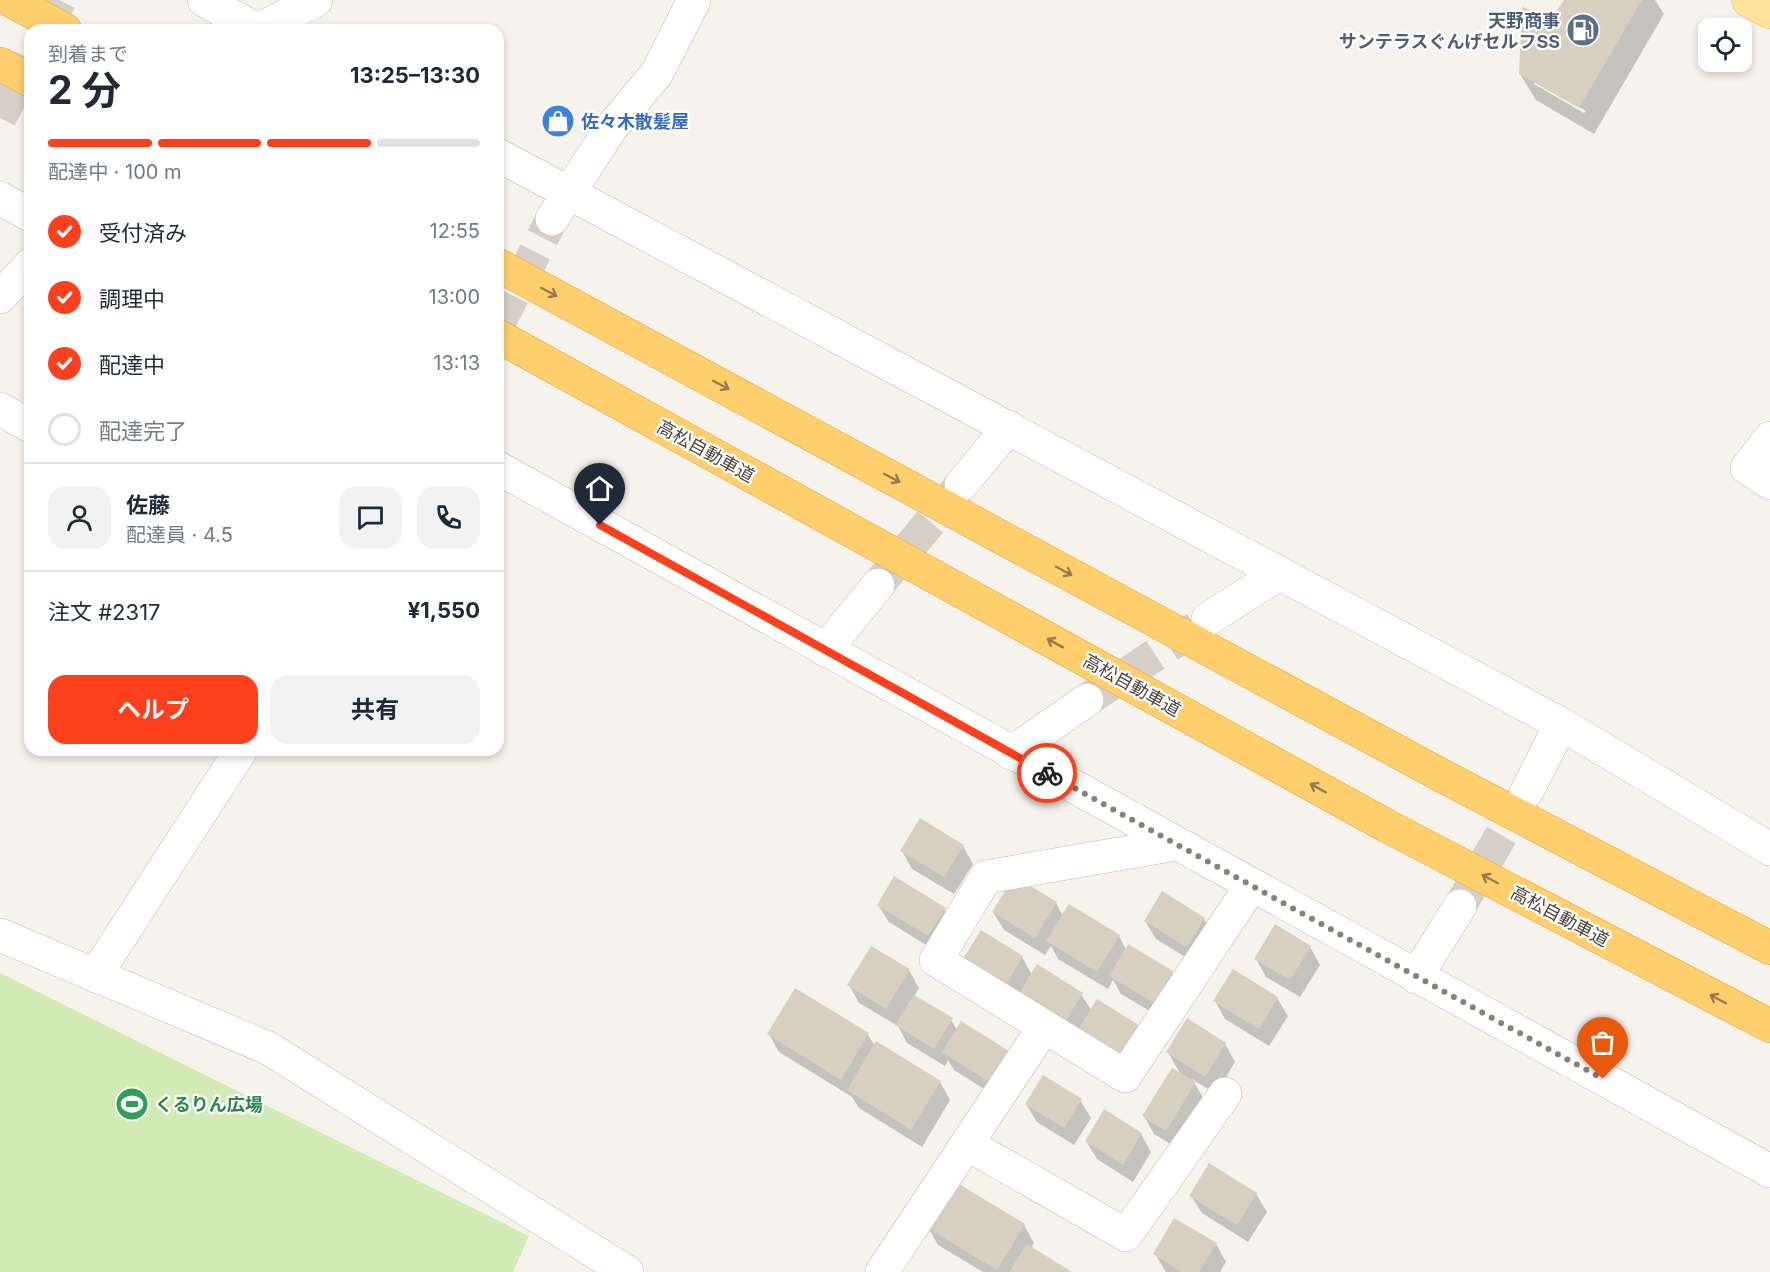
<!DOCTYPE html>
<html lang="ja">
<head>
<meta charset="utf-8">
<style>
	:root { --surface:#fff; --page:#f2f2f3; --text:#1f2937; --muted:#747a83; --line:#e0e1e3; --accent:#fc3f1d }
	body { margin:0; font-family:Inter,"Noto Sans JP",sans-serif; background:var(--page); color:var(--text); height:100vh; display:flex; flex-direction:column; font-size:22px; white-space:nowrap }
	* { box-sizing:border-box; margin:0 }
	p { font-size:20px; color:var(--muted) }
	.icon { flex:none; width:33px; height:33px; fill:none; stroke:currentColor; stroke-width:2; stroke-linecap:round; stroke-linejoin:round }
	.map { position:relative; flex:1; overflow:hidden }
	.side { position:absolute; left:24px; top:24px; width:480px; height:732px; display:flex; flex-direction:column; background:var(--surface); border-radius:18px; box-shadow:0 3px 9px #0003 }
	.side>* { flex:none }
	.controls { position:absolute; left:1698px; top:18px; display:grid; gap:12px }
	.controls a { display:grid; place-items:center; width:54px; height:54px; border-radius:12px; background:var(--surface); box-shadow:0 3px 9px #0003; font-size:30px }
	.pin { position:absolute; display:grid; place-items:center; width:51px; height:51px; color:#fff; margin:-62px -26px; border-radius:50% 50% 50% 0; rotate:-45deg; box-shadow:0 0 6px #0007 }
	.pin .icon { rotate:45deg }
	.courier { position:absolute; display:grid; place-items:center; width:60px; height:60px; margin:-30px; border:4px solid #fc3f1d; border-radius:50%; background:#fff; color:#222; box-shadow:0 2px 8px #0007 }
	.summary em { font-style:normal; font-weight:700 }
	.summary div { display:flex; flex-direction:column-reverse }
	.summary { display:flex; align-items:center; justify-content:space-between; height:102px; padding:0 24px }
	h1 { font-size:39px; font-weight:700; line-height:45px }
	.bar { display:grid; grid-template-columns:repeat(4,1fr); gap:9px 6px; align-content:center; height:72px; padding:0 24px }
	.bar i { height:8px; border-radius:4px; background:var(--line) }
	.bar .active { background:var(--accent) }
	.bar p { grid-column:span 4 }
	.line { display:flex; align-items:center; gap:15px; padding:0 24px; border-top:2px solid var(--line) }
	.line div { flex:1 }
	.round { display:grid; place-items:center; flex:none; width:63px; height:63px; border-radius:18px; background:var(--page) }
	ol { padding:0 24px; list-style:none }
	li { display:flex; align-items:center; gap:18px; height:66px }
	li p { margin-inline-start:auto }
	li .icon { padding:6px; border-radius:50%; background:var(--accent); color:#fff; stroke-width:4 }
	li:last-child { color:var(--muted) }
	li i { width:33px; height:33px; border:3px solid var(--line); border-radius:50% }
	.cta { display:flex; gap:12px; margin-top:auto; padding:12px 24px }
	.cta a { flex:1; height:69px; border-radius:18px; background:var(--accent); color:#fff; font-size:24px; font-weight:700; line-height:69px; text-align:center }
	.cta a+a { background:var(--page); color:var(--text) }
	.map>svg:first-child { display:block }
	.green { fill:#d2eab5 }
	.shadow { fill:#0003; fill-rule:evenodd }
	.building { fill:#d8cfc1 }
	.lines { fill:none; stroke-linecap:round; stroke-linejoin:round }
	.minor-tunnel { stroke:#d4d0c8; stroke-width:33; stroke-dasharray:33 16; stroke-linecap:butt }
	.minor-casing { stroke:#c2bbae; stroke-width:34 }
	.primary-casing { stroke:#e6c16a; stroke-width:34 }
	.motorway-casing { stroke:#e0a43c; stroke-width:34 }
	.minor { stroke:#fff; stroke-width:33 }
	.primary { stroke:#ffe39c; stroke-width:33 }
	.motorway { stroke:#ffcf6e; stroke-width:33 }
	.oneway { stroke:#937c4e }
	.done { stroke:#878178; stroke-width:6; stroke-dasharray:0 10.8 }
	.route { stroke:#fc3f1d; stroke-width:8 }
	.labels { text-anchor:middle; dominant-baseline:central; stroke-width:4.5; stroke-linejoin:round; paint-order:stroke }
	.service-label { font-size:18px; font-weight:bold; fill:#4e5e75; stroke:#fff; text-anchor:end }
	.shop-label { font-size:18px; font-weight:bold; fill:#366cbe; stroke:#fff; text-anchor:start }
	.street-label { font-size:18px; fill:#4b4439; stroke:#fff }
	.leisure-label { font-size:18px; font-weight:bold; fill:#27864d; stroke:#fff; text-anchor:start }
</style>
</head>
<body>
<div class="map">
<svg width="1770" height="1272" viewBox="0 0 1770 1272">
	<rect width="100%" height="100%" fill="#f6f3ec"/>
	<!-- green -->
	<polygon class="green" points="0,973 529,1236 513,1272 0,1272"/>
	<!-- shadow -->
	<g class="shadow">
		<path d="M1566 0H1655L1664 14 1594 134 1536 100 1520 74ZM1534 81 1586 111 1584 113 1534 84Z"/>
		<polygon points="963,846 973,864 954,894 912,869 902,851"/>
		<polygon points="1056,903 1063,916 1119,936 1126,950 1172,972 1182,990 1165,1020 1121,994 1113,980 1108,989 1058,959 1051,946 1045,955 1004,930 993,912"/>
		<polygon points="878,905 944,909 955,927 939,953 889,922"/>
		<polygon points="1204,919 1214,937 1197,964 1156,939 1145,921"/>
		<polygon points="1310,947 1320,965 1300,997 1266,977 1256,959"/>
		<polygon points="1022,957 1032,975 1081,994 1132,1074 973,980"/>
		<polygon points="909,970 919,988 914,997 951,1020 1000,1099 954,1070 948,1060 945,1066 907,1043 898,1026 859,1003 849,985"/>
		<polygon points="1233,971 1277,998 1288,1016 1269,1046 1225,1019 1215,1001"/>
		<polygon points="769,1034 868,1035 875,1046 940,1082 950,1100 922,1147 859,1108 852,1097 779,1052"/>
		<polygon points="1225,1044 1235,1062 1216,1094 1192,1079 1205,1101 1177,1148 1154,1134 1144,1116 1181,1075 1168,1052"/>
		<polygon points="1080,1100 1091,1118 1074,1145 1037,1122 1026,1104"/>
		<polygon points="1141,1134 1151,1152 1133,1182 1097,1159 1086,1141"/>
		<polygon points="1256,1194 1267,1212 1248,1242 1202,1213 1191,1196"/>
		<polygon points="1024,1225 1034,1243 1031,1248 1069,1272 983,1272 938,1245 928,1227"/>
		<polygon points="1216,1244 1226,1262 1220,1272 1166,1272 1155,1254"/>
	</g>
	<!-- building -->
	<g class="building">
		<polygon points="1564,0 1642,0 1579,108 1519,74 1522,7 1552,18"/>
		<polygon points="920,818 964,845 944,877 900,851"/>
		<polygon points="894,876 946,908 928,936 877,905"/>
		<polygon points="1014,876 1057,902 1035,938 992,912"/>
		<polygon points="1162,891 1205,918 1187,947 1144,921"/>
		<polygon points="1069,904 1120,935 1097,972 1046,941"/>
		<polygon points="1275,924 1311,946 1290,980 1254,959"/>
		<polygon points="981,930 1023,956 1004,988 961,962"/>
		<polygon points="1128,944 1173,971 1154,1003 1109,976"/>
		<polygon points="871,946 910,969 886,1009 847,985"/>
		<polygon points="1037,964 1083,993 1064,1023 1018,995"/>
		<polygon points="1233,969 1278,997 1259,1029 1213,1001"/>
		<polygon points="795,988 869,1033 841,1080 767,1034"/>
		<polygon points="914,995 953,1018 934,1049 895,1025"/>
		<polygon points="1097,999 1140,1026 1122,1057 1078,1030"/>
		<polygon points="1187,1018 1226,1043 1205,1077 1166,1052"/>
		<polygon points="961,1021 1009,1051 990,1082 942,1052"/>
		<polygon points="876,1041 941,1081 911,1130 847,1090"/>
		<polygon points="1172,1068 1196,1082 1166,1131 1142,1116"/>
		<polygon points="1043,1075 1082,1099 1064,1128 1025,1104"/>
		<polygon points="1104,1109 1142,1133 1123,1165 1085,1141"/>
		<polygon points="1209,1163 1257,1193 1237,1225 1189,1196"/>
		<polygon points="954,1181 1025,1224 997,1270 926,1227"/>
		<polygon points="1174,1218 1217,1243 1199,1272 1182,1272 1153,1254"/>
		<polygon points="1027,1244 1072,1272 1009,1272"/>
	</g>
	<g class="lines">
		<!-- minor-tunnel -->
		<g class="minor-tunnel">
			<polyline points="45,30 60,0"/>
			<polyline points="0,118 30,59"/>
			<polyline points="498,325 552,219"/>
			<polyline points="878,585 961,485"/>
			<polyline points="1087,700 1205,622"/>
			<polyline points="1460,906 1526,793"/>
		</g>
		<!-- minor casing -->
		<g class="minor-casing">
			<g id="minor">
				<polyline points="204,0 257,30"/>
				<polyline points="258,30 316,0"/>
				<polyline points="498,155 1561,724 1770,849"/>
				<polyline points="0,198 30,215"/>
				<polyline points="552,219 611,128 657,73 694,0"/>
				<polyline points="0,297 30,265"/>
				<polyline points="0,409 30,426"/>
				<polyline points="1770,438 1747,468 1770,483"/>
				<polyline points="498,468 1770,1171"/>
				<polyline points="961,485 1009,427"/>
				<polyline points="1208,619 1280,573"/>
				<polyline points="825,650 878,585"/>
				<polyline points="1011,753 1087,700"/>
				<polyline points="1526,793 1561,724"/>
				<polyline points="1176,844 986,877 936,960 1125,1076 1251,886"/>
				<polyline points="0,935 268,1048 627,1272"/>
				<polyline points="95,976 241,750"/>
				<polyline points="1416,977 1460,906"/>
				<polyline points="967,1144 1126,1235 1225,1094"/>
				<polyline points="882,1272 1044,1027"/>
			</g>
		</g>
		<!-- primary casing -->
		<g class="primary-casing">
			<polyline id="primary" points="1748,0 1770,12"/>
		</g>
		<!-- motorway casing -->
		<g class="motorway-casing">
			<g id="motorway">
				<polyline points="10,0 65,30"/>
				<polyline points="0,64 30,80"/>
				<polyline points="498,265 1437,773 1770,948"/>
				<polyline points="498,336 1387,826 1770,1026"/>
			</g>
		</g>
		<!-- minor -->
		<use href="#minor" class="minor"/>
		<!-- primary -->
		<use href="#primary" class="primary"/>
		<!-- motorway -->
		<use href="#motorway" class="motorway"/>
	</g>
	<!-- one-way arrows -->
	<defs><path id="oneway-shaft" d="M-6 0H5M1.5-3L5.5 0L1.5 3" fill="none" stroke-width="1.6" stroke-linecap="round" stroke-linejoin="round" transform="scale(1.5)"/></defs>
	<g class="oneway">
		<use href="#oneway-shaft" transform="translate(549 292) rotate(28)"/>
		<use href="#oneway-shaft" transform="translate(721 385) rotate(28)"/>
		<use href="#oneway-shaft" transform="translate(892 478) rotate(28)"/>
		<use href="#oneway-shaft" transform="translate(1064 571) rotate(28)"/>
		<use href="#oneway-shaft" transform="translate(1055 643) rotate(-151)"/>
		<use href="#oneway-shaft" transform="translate(1318 788) rotate(-151)"/>
		<use href="#oneway-shaft" transform="translate(1490 879) rotate(-152)"/>
		<use href="#oneway-shaft" transform="translate(1718 999) rotate(-152)"/>
	</g>
	<g class="lines">
		<!-- done -->
		<polyline class="done" points="1047,773 1603,1079"/>
		<!-- route -->
		<polyline class="route" points="600,525 1047,773"/>
	</g>
	<!-- icons -->
	<defs>
		<g id="fuel-disc" transform="scale(1.725)"><circle r="9.5" fill="#5c6f8a" stroke="#fff"/><path d="M-5.5-6h7V0h2V4h1.3V-2.5L3-4.5l.8-.8L6-3V5H2.5V1h-1V6h-7ZM-4.2-4.7v3.2H.2V-4.7Z" fill="#fff"/></g>
		<g id="shop-disc" transform="scale(1.725)"><circle r="9.5" fill="#3f7fe0" stroke="#fff"/><path d="M-5-2.5h2.3a2.7 3.5 0 0 1 5.4 0H5L5.5 6h-11ZM-1.5-2.5h3a1.5 2.3 0 0 0-3 0Z" fill="#fff"/></g>
		<g id="stadium-disc" transform="scale(1.725)"><circle r="9.5" fill="#2e9e5b" stroke="#fff"/><path d="M0-5a6.5 5 0 1 0 0 10a6.5 5 0 1 0 0-10ZM-3.5-1.8h7v3.6h-7Z" fill="#fff"/></g>
	</defs>
	<g fill-rule="evenodd">
		<use href="#fuel-disc" x="1583" y="30"/>
		<use href="#shop-disc" x="558" y="121"/>
		<use href="#stadium-disc" x="132" y="1104"/>
	</g>
	<g class="labels">
		<!-- service labels -->
		<g class="service-label">
			<text x="1560" y="20">天野商事<tspan x="1560" dy="21">サンテラスぐんげセルフSS</tspan></text>
		</g>
		<!-- shop labels -->
		<g class="shop-label">
			<text x="581" y="121">佐々木散髪屋</text>
		</g>
		<!-- street labels -->
		<g class="street-label">
			<text transform="translate(706 451) rotate(29)">高松自動車道</text>
			<text transform="translate(1132 685) rotate(29)">高松自動車道</text>
			<text transform="translate(1560 916) rotate(28)">高松自動車道</text>
		</g>
		<!-- leisure labels -->
		<g class="leisure-label">
			<text x="155" y="1104">くるりん広場</text>
		</g>
	</g>
</svg>
<div class="controls">
<a><svg class="icon" aria-label="locate" viewBox="0 0 24 24"><circle cx="12" cy="12" r="6"/><path d="M12 2v4M12 18v4M2 12h4M18 12h4"/></svg></a>
</div>
<div class="pin" style="left:1603px;top:1079px;background:#ea580c"><svg class="icon" aria-label="bag" viewBox="0 0 24 24"><path d="M5 8h14l-1 12H6zM9 8a3 3 0 0 1 6 0"/></svg></div>
<div class="pin" style="left:600px;top:525px;background:#1f2937"><svg class="icon" aria-label="home" viewBox="0 0 24 24"><path d="M3 11l9-7 9 7M6 9v11h12V9"/></svg></div>
<div class="courier" style="left:1047px;top:773px"><svg class="icon" aria-label="bike" viewBox="0 0 24 24"><circle cx="6" cy="16" r="4"/><circle cx="18" cy="16" r="4"/><path d="M6 16l4-8h5l3 8M10 8l3 8H6M13 5h3"/></svg></div>
<section class="side">
<div class="summary"><div><h1>2 分</h1><p>到着まで</p></div><em>13:25–13:30</em></div>
<div class="bar"><i class="active"></i><i class="active"></i><i class="active"></i><i></i><p>配達中 · 100 m</p></div>
<ol>
<li><svg class="icon" aria-label="check" viewBox="0 0 24 24"><path d="M5 12l5 5 9-10"/></svg>受付済み<p>12:55</p></li>
<li><svg class="icon" aria-label="check" viewBox="0 0 24 24"><path d="M5 12l5 5 9-10"/></svg>調理中<p>13:00</p></li>
<li><svg class="icon" aria-label="check" viewBox="0 0 24 24"><path d="M5 12l5 5 9-10"/></svg>配達中<p>13:13</p></li>
<li><i></i>配達完了</li>
</ol>
<div class="line" style="height:108px"><a class="round"><svg class="icon" aria-label="person" viewBox="0 0 24 24"><circle cx="12" cy="8" r="4"/><path d="M4 21q1-7 8-7t8 7"/></svg></a><div><b>佐藤</b><p>配達員 · 4.5</p></div><a class="round"><svg class="icon" aria-label="chat" viewBox="0 0 24 24"><path d="M4 5h16v11H9l-5 4z"/></svg></a><a class="round"><svg class="icon" aria-label="phone" viewBox="0 0 24 24"><path d="M5 4h4l2 5-3 2q2 4 5 5l2-3 5 2v4C11 20 4 13 5 4z"/></svg></a></div>
<div class="line" style="height:78px"><div>注文 #2317</div><b>¥1,550</b></div>
<div class="cta"><a>ヘルプ</a><a>共有</a></div>
</section>
</div>
</body>
</html>
